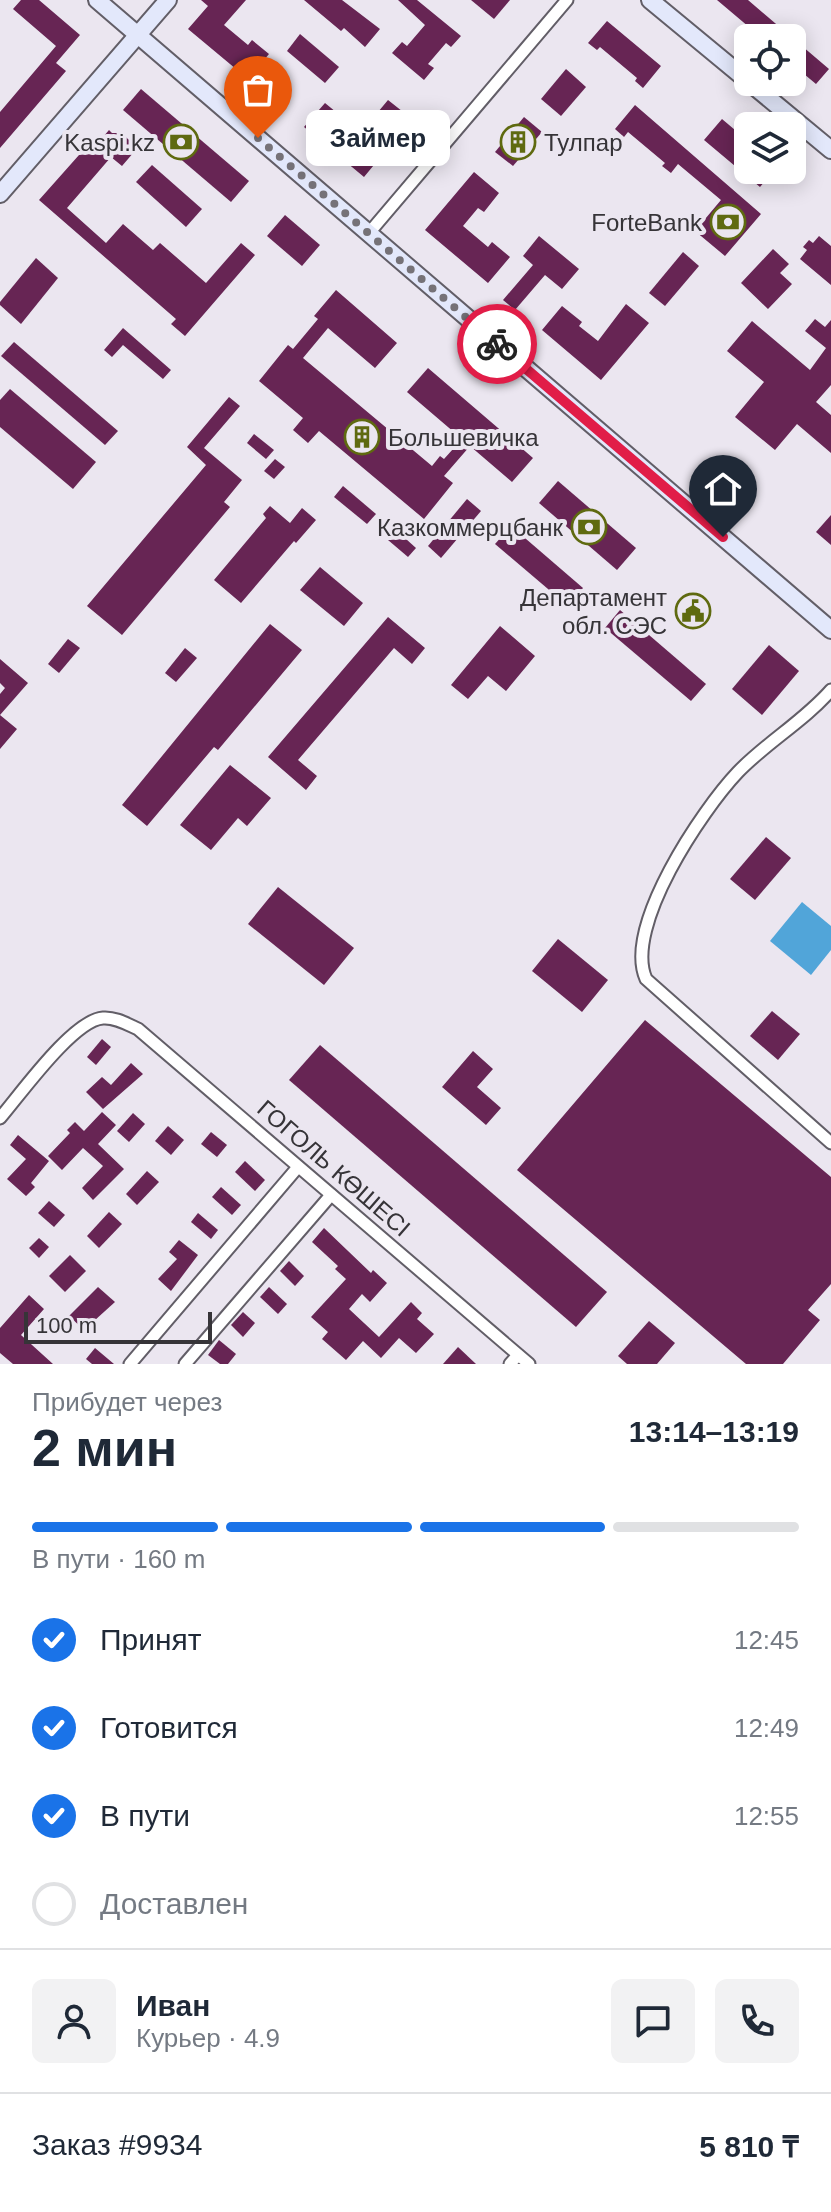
<!DOCTYPE html>
<html lang="ru">
<head>
<meta charset="utf-8">
<style>
	:root { --surface:#fff; --page:#f2f2f3; --text:#1f2937; --muted:#747a83; --line:#e0e1e3; --accent:#1a73e8 }
	body { margin:0; font-family:Helvetica,sans-serif; background:var(--page); color:var(--text); height:100vh; display:flex; flex-direction:column; font-size:30px; white-space:nowrap }
	* { box-sizing:border-box; margin:0 }
	p { font-size:26px; color:var(--muted) }
	.icon { flex:none; width:44px; height:44px; fill:none; stroke:currentColor; stroke-width:2; stroke-linecap:round; stroke-linejoin:round }
	.map { position:relative; height:1364px; overflow:hidden }
	.panel { display:flex; flex-direction:column; background:var(--surface); flex:1 }
	.panel>* { flex:none }
	.tools { position:absolute; left:734px; top:24px; display:grid; gap:16px }
	.tools a { display:grid; place-items:center; width:72px; height:72px; border-radius:12px; background:var(--surface); box-shadow:0 4px 20px #0003; font-size:40px }
	.scale { position:absolute; left:24px; bottom:20px; width:188px; box-sizing:border-box; padding-left:8px; border:4px solid #363438; border-top:0; font-size:22px; line-height:28px; white-space:nowrap; color:#363438; -webkit-text-stroke:6px #ebe6f0; paint-order:stroke }
	.pin { position:absolute; display:grid; place-items:center; width:68px; height:68px; color:#fff; margin:-82px -34px; border-radius:50% 50% 50% 0; rotate:-45deg; box-shadow:0 0 8px #0007 }
	.pin .icon { rotate:45deg }
	.courier { position:absolute; display:grid; place-items:center; width:80px; height:80px; margin:-40px; border:6px solid #e11d48; border-radius:50%; background:#fff; color:#222; box-shadow:0 2px 10px #0007 }
	.bubble { position:absolute; height:56px; border-radius:12px; background:var(--surface); box-shadow:0 4px 20px #0003; font-size:26px; font-weight:600; line-height:56px; text-align:center }
	.headline em { font-style:normal; font-weight:600 }
	.headline div { display:flex; flex-direction:column-reverse }
	.headline { display:flex; align-items:center; justify-content:space-between; height:136px; padding:0 32px }
	h1 { font-size:52px; font-weight:600; line-height:60px }
	.bar { display:grid; grid-template-columns:repeat(4,1fr); gap:12px 8px; align-content:center; height:96px; padding:0 32px }
	.bar i { height:10px; border-radius:6px; background:var(--line) }
	.bar .on { background:var(--accent) }
	.bar p { grid-column:span 4 }
	.line { display:flex; align-items:center; gap:20px; padding:0 32px; border-top:2px solid var(--line) }
	.line div { flex:1 }
	.round { display:grid; place-items:center; flex:none; width:84px; height:84px; border-radius:12px; background:var(--page) }
	ol { padding:0 32px; list-style:none }
	li { display:flex; align-items:center; gap:24px; height:88px }
	li p { margin-inline-start:auto }
	li .icon { padding:8px; border-radius:50%; background:var(--accent); color:#fff; stroke-width:4 }
	li:last-child { color:var(--muted) }
	li i { width:44px; height:44px; border:4px solid var(--line); border-radius:50% }
	.map>svg:first-child { display:block }
	.water { fill:#51a5d9 }
	.building { fill:#672554 }
	.lines { fill:none; stroke-linecap:round; stroke-linejoin:round }
	.minor-casing { stroke:#625e67; stroke-width:15 }
	.secondary-casing { stroke:#625e67; stroke-width:20 }
	.minor { stroke:#fff; stroke-width:11 }
	.secondary { stroke:#e3e8fb; stroke-width:16 }
	.done { stroke:#757278; stroke-width:8; stroke-dasharray:0 14.4 }
	.route { stroke:#e11d48; stroke-width:10 }
	.labels { text-anchor:middle; dominant-baseline:central; stroke-width:8; stroke-linejoin:round; paint-order:stroke }
	.poi-label { font-size:24px; fill:#363438; stroke:#ebe6f0; text-anchor:end }
	.street-label { font-size:24px; fill:#363438; stroke:#ebe6f0 }
</style>
</head>
<body>
<div class="map">
<svg width="831" height="1364" viewBox="0 0 831 1364">
	<rect width="100%" height="100%" fill="#ebe6f0"/>
	<!-- water -->
	<polygon class="water" points="802,902 831,926 831,950 811,975 770,941"/>
	<!-- building -->
	<g class="building">
		<polygon points="21,0 39,0 80,35 56,63 66,71 0,148 0,112 56,46 13,9"/>
		<polygon points="201,0 246,0 224,25 248,45 252,40 269,54 248,79 188,29 208,6"/>
		<polygon points="304,0 342,0 380,29 365,47 344,28 341,31"/>
		<polygon points="398,0 417,0 461,36 451,47 446,43 428,64 434,68 424,80 392,53 402,42 407,46 425,25"/>
		<polygon points="471,0 510,0 494,19"/>
		<polygon points="717,0 748,0 829,69 816,84 792,64 792,38 762,38"/>
		<polygon points="607,21 661,66 643,88 635,81 637,78 600,47 597,50 588,43"/>
		<polygon points="300,34 339,67 325,83 287,51"/>
		<polygon points="566,69 586,87 561,116 541,99"/>
		<polygon points="141,89 249,181 231,202 123,110"/>
		<polygon points="388,100 412,119 364,177 304,127 325,103 342,117 338,122 361,141 377,122 373,118"/>
		<polygon points="635,105 761,214 725,256 695,231 721,200 678,164 671,173 662,166 665,163 628,132 624,137 615,129"/>
		<polygon points="524,117 542,132 513,166 495,152"/>
		<polygon points="722,119 748,141 748,170 774,170 760,187 704,140"/>
		<polygon points="109,130 112,133 121,133 135,145 131,149 134,152 122,166 111,157 67,208 106,243 123,224 153,250 160,243 206,283 241,243 255,255 185,336 171,324 176,319 39,200 87,146 92,150"/>
		<polygon points="152,165 202,209 186,227 136,182"/>
		<polygon points="474,172 499,193 484,212 478,208 463,226 488,247 492,242 510,257 488,283 425,230"/>
		<polygon points="285,215 320,245 302,266 267,236"/>
		<polygon points="539,236 579,269 562,289 545,275 515,310 503,300 533,265 523,256"/>
		<polygon points="819,236 831,246 831,285 800,259 807,250 803,247 809,240 813,243"/>
		<polygon points="773,249 789,264 780,273 792,284 768,309 741,283"/>
		<polygon points="683,252 699,266 665,306 649,293"/>
		<polygon points="36,258 58,278 21,324 0,305 0,302"/>
		<polygon points="336,290 397,343 375,368 328,328 303,358 432,466 440,456 444,459 462,439 407,392 428,368 533,458 512,482 470,446 444,476 453,483 424,519 319,431 308,443 293,430 303,418 259,381 288,345 293,349 318,319 314,316"/>
		<polygon points="626,304 649,323 601,380 542,330 562,306 582,322 579,326 598,341"/>
		<polygon points="815,319 825,327 831,320 831,385 816,402 831,415 831,453 797,424 775,450 735,417 764,382 727,351 752,321 810,370 826,348 805,331"/>
		<polygon points="123,328 171,370 163,379 123,345 112,357 104,350"/>
		<polygon points="14,342 118,431 105,445 1,356"/>
		<polygon points="10,389 96,462 73,489 0,427 0,400"/>
		<polygon points="229,397 240,406 204,448 242,480 224,502 230,507 122,635 87,606 206,465 187,447"/>
		<polygon points="254,434 274,450 266,459 247,443"/>
		<polygon points="275,459 285,467 274,479 264,471"/>
		<polygon points="558,481 636,548 617,570 539,503"/>
		<polygon points="343,486 376,514 367,524 334,497"/>
		<polygon points="467,499 481,511 441,558 428,546"/>
		<polygon points="270,506 290,523 302,508 316,520 296,543 294,541 241,603 214,580 266,518 263,514"/>
		<polygon points="831,515 831,545 816,532"/>
		<polygon points="511,526 583,588 568,606 495,544"/>
		<polygon points="396,530 416,548 408,557 388,540"/>
		<polygon points="320,567 363,603 344,626 300,590"/>
		<polygon points="620,610 706,684 691,701 605,628"/>
		<polygon points="388,617 425,648 412,664 394,648 298,760 317,776 306,790 268,757"/>
		<polygon points="270,624 302,650 218,750 214,747 147,826 122,805"/>
		<polygon points="500,626 535,656 506,691 488,676 468,699 451,685"/>
		<polygon points="68,639 80,648 59,673 48,664"/>
		<polygon points="769,645 799,671 762,715 732,689"/>
		<polygon points="185,648 197,658 176,682 165,673"/>
		<polygon points="0,659 28,683 0,715 17,729 0,749 0,694 5,688 0,683"/>
		<polygon points="230,765 271,798 247,826 238,818 211,850 180,825"/>
		<polygon points="766,837 791,858 755,900 730,879"/>
		<polygon points="278,887 354,948 324,985 248,924"/>
		<polygon points="558,939 608,980 582,1012 532,971"/>
		<polygon points="772,1011 800,1034 778,1060 750,1036"/>
		<polygon points="645,1020 831,1177 831,1284 808,1310 820,1320 783,1364 746,1364 517,1170"/>
		<polygon points="102,1039 111,1047 96,1065 87,1057"/>
		<polygon points="320,1045 607,1292 576,1327 289,1080"/>
		<polygon points="473,1051 493,1069 477,1087 501,1108 486,1125 442,1087"/>
		<polygon points="131,1063 143,1074 103,1109 86,1092 102,1077 111,1085"/>
		<polygon points="102,1112 116,1125 98,1144 124,1169 93,1200 82,1188 103,1166 83,1148 62,1170 48,1156 70,1133 67,1130 75,1122 84,1131"/>
		<polygon points="133,1113 145,1124 129,1142 117,1131"/>
		<polygon points="168,1126 184,1140 171,1155 155,1141"/>
		<polygon points="211,1132 227,1145 217,1157 201,1144"/>
		<polygon points="18,1135 49,1161 31,1183 35,1187 26,1196 7,1179 26,1159 10,1145"/>
		<polygon points="245,1161 265,1180 255,1191 235,1172"/>
		<polygon points="147,1171 159,1182 137,1205 126,1194"/>
		<polygon points="221,1187 241,1205 232,1215 212,1197"/>
		<polygon points="49,1201 65,1215 54,1227 38,1213"/>
		<polygon points="109,1212 122,1224 99,1248 87,1236"/>
		<polygon points="198,1213 218,1230 211,1239 191,1222"/>
		<polygon points="324,1228 371,1273 373,1270 387,1283 370,1302 362,1294 349,1309 379,1337 411,1302 422,1313 417,1319 434,1334 416,1353 399,1338 381,1358 363,1341 346,1360 322,1339 328,1332 311,1317 346,1279 335,1269 338,1266 312,1242"/>
		<polygon points="39,1238 49,1247 39,1258 29,1248"/>
		<polygon points="179,1240 198,1255 171,1291 158,1279 177,1259 169,1252"/>
		<polygon points="70,1255 86,1271 65,1292 49,1276"/>
		<polygon points="289,1261 304,1276 295,1286 280,1271"/>
		<polygon points="98,1287 115,1302 84,1330 69,1316"/>
		<polygon points="269,1287 287,1304 278,1314 260,1297"/>
		<polygon points="29,1295 44,1309 21,1335 53,1364 13,1364 0,1353 0,1328"/>
		<polygon points="243,1312 255,1323 243,1337 231,1325"/>
		<polygon points="649,1321 675,1343 657,1364 627,1364 618,1356"/>
		<polygon points="219,1340 236,1354 228,1364 220,1364 208,1355"/>
		<polygon points="458,1347 476,1364 443,1364"/>
		<polygon points="95,1348 114,1364 92,1364 86,1359"/>
	</g>
	<g class="lines">
		<!-- minor casing -->
		<g class="minor-casing">
			<g id="minor">
				<polyline points="369,233 567,0"/>
				<path d="M831 690C804 721 767 742 738 772 702 810 623 927 646 979L831 1143"/>
				<path d="M0 1118C20 1095 73 1020 103 1018 115 1017 127 1024 138 1029L529 1364"/>
				<polyline points="130,1364 298,1167"/>
				<polyline points="185,1364 331,1195"/>
				<polyline points="510,1364 518,1355"/>
			</g>
		</g>
		<!-- secondary casing -->
		<g class="secondary-casing">
			<g id="secondary">
				<polyline points="97,0 831,630"/>
				<polyline points="650,0 748,81"/>
				<polyline points="749,82 831,150"/>
				<polyline points="0,194 168,0"/>
			</g>
		</g>
		<!-- minor -->
		<use href="#minor" class="minor"/>
		<!-- secondary -->
		<use href="#secondary" class="secondary"/>
	</g>
	<g class="lines">
		<!-- done -->
		<polyline class="done" points="258,138 497,344"/>
		<!-- route -->
		<polyline class="route" points="497,344 723,537"/>
	</g>
	<!-- icons -->
	<defs>
		<g id="bank-ring" transform="scale(1.8)"><circle r="9.5" fill="#ebe6f0" stroke="#5f6a10" stroke-width="1.5"/><path d="M-6-4H6V4H-6ZM0-2.3a2.3 2.3 0 1 0 0 4.6a2.3 2.3 0 1 0 0-4.6Z" fill="#5f6a10"/></g>
		<g id="building-ring" transform="scale(1.8)"><circle r="9.5" fill="#ebe6f0" stroke="#5f6a10" stroke-width="1.5"/><path d="M-4-6H4V6H1V3H-1V6H-4ZM-2.5-4.3h1.7v1.8h-1.7ZM.8-4.3h1.7v1.8H.8ZM-2.5-1h1.7V.8h-1.7ZM.8-1h1.7V.8H.8Z" fill="#5f6a10"/></g>
		<g id="civic-ring" transform="scale(1.8)"><circle r="9.5" fill="#ebe6f0" stroke="#5f6a10" stroke-width="1.5"/><path d="M-.6-6.5H3V-4.5H.6V-3L4-1V1h2V6H-6V1h2V-1L-.6-3ZM-1.2 2.5V6h2.4V2.5Z" fill="#5f6a10"/></g>
	</defs>
	<g fill-rule="evenodd">
		<use href="#bank-ring" x="181" y="142"/>
		<use href="#building-ring" x="518" y="142"/>
		<use href="#bank-ring" x="728" y="222"/>
		<use href="#building-ring" x="362" y="437"/>
		<use href="#bank-ring" x="589" y="527"/>
		<use href="#civic-ring" x="693" y="611"/>
	</g>
	<g class="labels">
		<!-- poi labels -->
		<g class="poi-label">
			<text x="155" y="142">Kaspi.kz</text>
			<text x="544" y="142" text-anchor="start">Тулпар</text>
			<text x="702" y="222">ForteBank</text>
			<text x="388" y="437" text-anchor="start">Большевичка</text>
			<text x="563" y="527">Казкоммерцбанк</text>
			<text x="667" y="597">Департамент<tspan x="667" dy="28">обл. СЭС</tspan></text>
		</g>
		<!-- street labels -->
		<g class="street-label">
			<text transform="translate(334 1168) rotate(41)">ГОГОЛЬ КӨШЕСІ</text>
		</g>
	</g>
</svg>
<div class="tools">
<a><svg class="icon" aria-label="locate" viewBox="0 0 24 24"><circle cx="12" cy="12" r="6"/><path d="M12 2v4M12 18v4M2 12h4M18 12h4"/></svg></a>
<a><svg class="icon" aria-label="layers" viewBox="0 0 24 24"><path d="M12 4l9 5-9 5-9-5zM3 14l9 5 9-5"/></svg></a>
</div>
<div class="scale">100 m</div>
<div class="pin" style="left:258px;top:138px;background:#ea580c"><svg class="icon" aria-label="bag" viewBox="0 0 24 24"><path d="M5 8h14l-1 12H6zM9 8a3 3 0 0 1 6 0"/></svg></div>
<div class="pin" style="left:723px;top:537px;background:#1f2937"><svg class="icon" aria-label="home" viewBox="0 0 24 24"><path d="M3 11l9-7 9 7M6 9v11h12V9"/></svg></div>
<div class="courier" style="left:497px;top:344px"><svg class="icon" aria-label="bike" viewBox="0 0 24 24"><circle cx="6" cy="16" r="4"/><circle cx="18" cy="16" r="4"/><path d="M6 16l4-8h5l3 8M10 8l3 8H6M13 5h3"/></svg></div>
<div class="bubble" style="left:306px;top:110px;width:144px">Займер</div>
</div>
<section class="panel">
<div class="headline"><div><h1>2 мин</h1><p>Прибудет через</p></div><em>13:14–13:19</em></div>
<div class="bar"><i class="on"></i><i class="on"></i><i class="on"></i><i></i><p>В пути · 160 m</p></div>
<ol>
<li><svg class="icon" aria-label="check" viewBox="0 0 24 24"><path d="M5 12l5 5 9-10"/></svg>Принят<p>12:45</p></li>
<li><svg class="icon" aria-label="check" viewBox="0 0 24 24"><path d="M5 12l5 5 9-10"/></svg>Готовится<p>12:49</p></li>
<li><svg class="icon" aria-label="check" viewBox="0 0 24 24"><path d="M5 12l5 5 9-10"/></svg>В пути<p>12:55</p></li>
<li><i></i>Доставлен</li>
</ol>
<div class="line" style="height:144px"><a class="round"><svg class="icon" aria-label="person" viewBox="0 0 24 24"><circle cx="12" cy="8" r="4"/><path d="M4 21q1-7 8-7t8 7"/></svg></a><div><b>Иван</b><p>Курьер · 4.9</p></div><a class="round"><svg class="icon" aria-label="chat" viewBox="0 0 24 24"><path d="M4 5h16v11H9l-5 4z"/></svg></a><a class="round"><svg class="icon" aria-label="phone" viewBox="0 0 24 24"><path d="M5 4h4l2 5-3 2q2 4 5 5l2-3 5 2v4C11 20 4 13 5 4z"/></svg></a></div>
<div class="line" style="height:104px"><div>Заказ #9934</div><b>5 810 ₸</b></div>
</section>
</body>
</html>
